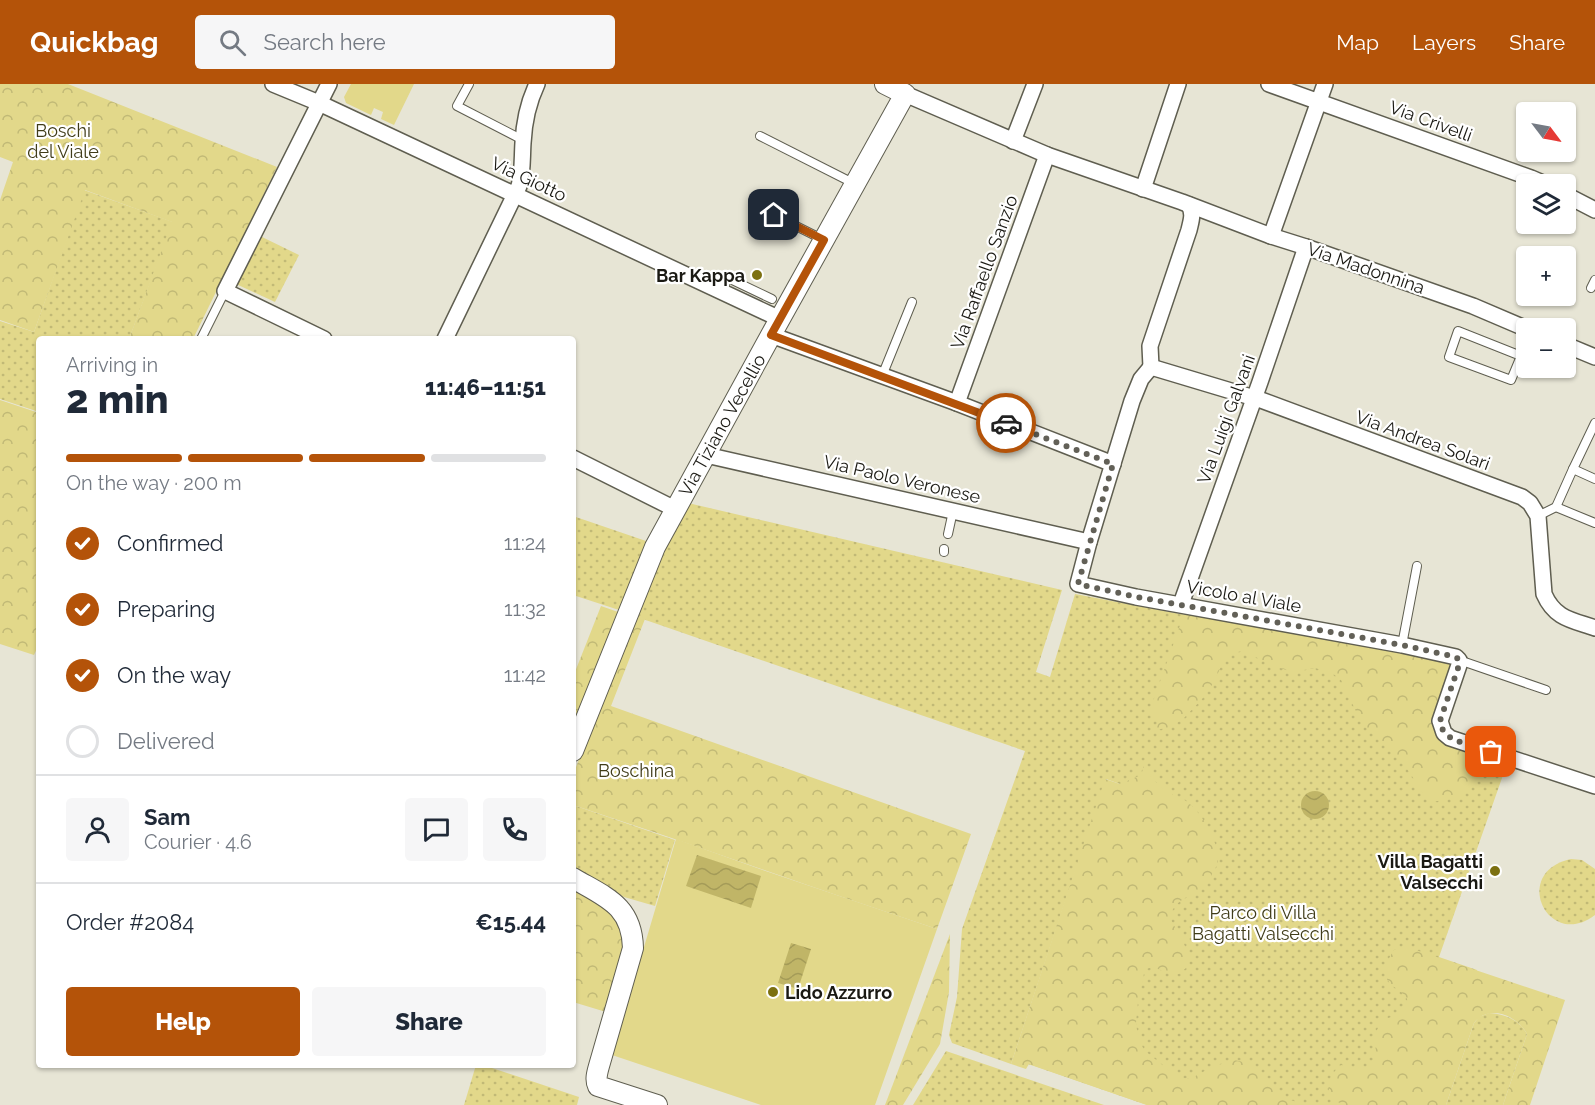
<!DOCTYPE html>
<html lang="en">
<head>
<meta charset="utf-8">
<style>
	:root { --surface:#fff; --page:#f6f6f7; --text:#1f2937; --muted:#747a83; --line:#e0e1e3; --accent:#b45309 }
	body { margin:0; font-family:Raleway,sans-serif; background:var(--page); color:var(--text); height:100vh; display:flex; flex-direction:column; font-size:22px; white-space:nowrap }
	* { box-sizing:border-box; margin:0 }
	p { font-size:20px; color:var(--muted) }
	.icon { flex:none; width:33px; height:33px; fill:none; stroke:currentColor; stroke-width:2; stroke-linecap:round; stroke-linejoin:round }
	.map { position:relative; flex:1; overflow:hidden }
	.drawer { position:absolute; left:36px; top:252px; width:540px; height:732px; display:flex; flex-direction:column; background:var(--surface); border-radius:6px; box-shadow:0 2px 4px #0004 }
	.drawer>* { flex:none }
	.needle { width:39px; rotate:122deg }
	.controls { position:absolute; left:1516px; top:18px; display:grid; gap:12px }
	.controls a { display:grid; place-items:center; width:60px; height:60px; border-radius:6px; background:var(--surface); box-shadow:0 2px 4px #0004; font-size:30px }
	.pin { position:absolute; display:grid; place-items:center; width:51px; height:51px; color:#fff; margin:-26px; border-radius:12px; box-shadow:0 3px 9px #0006 }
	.courier { position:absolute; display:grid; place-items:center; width:60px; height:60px; margin:-30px; border:4px solid #b45309; border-radius:50%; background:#fff; color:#222; box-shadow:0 2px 8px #0007 }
	.head em { font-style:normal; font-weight:800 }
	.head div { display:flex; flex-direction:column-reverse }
	.head { display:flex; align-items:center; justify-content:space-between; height:102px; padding:0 30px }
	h1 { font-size:39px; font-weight:800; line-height:45px }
	.bar { display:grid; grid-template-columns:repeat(4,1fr); gap:9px 6px; align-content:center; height:72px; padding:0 30px }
	.bar i { height:8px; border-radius:4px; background:var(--line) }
	.bar .current { background:var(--accent) }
	.bar p { grid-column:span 4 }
	.line { display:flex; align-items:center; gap:15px; padding:0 30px; border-top:2px solid var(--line) }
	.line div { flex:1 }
	.round { display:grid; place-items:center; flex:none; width:63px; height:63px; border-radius:6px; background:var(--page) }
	ol { padding:0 30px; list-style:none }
	li { display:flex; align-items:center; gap:18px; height:66px }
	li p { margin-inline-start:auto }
	li .icon { padding:6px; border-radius:50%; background:var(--accent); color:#fff; stroke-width:4 }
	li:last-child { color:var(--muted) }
	li i { width:33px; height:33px; border:3px solid var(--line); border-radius:50% }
	.action { display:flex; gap:12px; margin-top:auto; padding:12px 30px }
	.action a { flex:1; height:69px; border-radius:6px; background:var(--accent); color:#fff; font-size:24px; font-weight:800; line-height:69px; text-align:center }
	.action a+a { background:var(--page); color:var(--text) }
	header { display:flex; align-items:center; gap:36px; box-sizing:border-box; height:84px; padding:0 30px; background:var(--accent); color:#fff }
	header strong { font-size:28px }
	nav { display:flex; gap:33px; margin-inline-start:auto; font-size:21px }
	.search { width:420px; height:54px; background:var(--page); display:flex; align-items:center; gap:15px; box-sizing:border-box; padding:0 21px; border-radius:6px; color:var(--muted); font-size:22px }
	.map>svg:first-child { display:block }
	.grass { fill:url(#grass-dots) }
	.forest { fill:url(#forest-crowns) }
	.garden { fill:#e2d88a }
	.water { fill:url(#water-waves) }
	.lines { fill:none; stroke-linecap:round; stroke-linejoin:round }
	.service-casing { stroke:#5f5e50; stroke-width:10 }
	.minor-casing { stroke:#5f5e50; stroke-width:18 }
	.tertiary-casing { stroke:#5f5e50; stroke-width:22 }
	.service { stroke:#fff; stroke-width:8 }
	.minor { stroke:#fff; stroke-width:15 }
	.tertiary { stroke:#fff; stroke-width:20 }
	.done { stroke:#626057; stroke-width:6; stroke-dasharray:0 10.8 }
	.route { stroke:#b45309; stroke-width:8 }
	.poi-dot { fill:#7c7010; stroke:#fff; stroke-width:2 }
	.labels { text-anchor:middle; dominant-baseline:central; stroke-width:4.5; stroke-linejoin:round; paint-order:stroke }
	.street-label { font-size:18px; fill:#1a1913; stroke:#fff }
	.park-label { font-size:18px; fill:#403c19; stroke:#fff }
	.poi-label { font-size:18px; font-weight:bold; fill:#1a1913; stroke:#fff; text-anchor:end }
</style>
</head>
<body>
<header>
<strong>Quickbag</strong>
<div class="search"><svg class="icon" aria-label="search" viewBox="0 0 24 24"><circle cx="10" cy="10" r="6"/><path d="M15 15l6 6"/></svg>Search here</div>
<nav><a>Map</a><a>Layers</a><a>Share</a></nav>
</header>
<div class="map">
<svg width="1595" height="1021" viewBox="0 0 1595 1021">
	<defs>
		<pattern id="grass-dots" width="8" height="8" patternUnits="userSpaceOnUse" patternTransform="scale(1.5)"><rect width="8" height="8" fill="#e2d88a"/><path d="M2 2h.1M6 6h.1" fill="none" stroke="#c1b976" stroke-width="1.8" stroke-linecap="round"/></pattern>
		<pattern id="forest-crowns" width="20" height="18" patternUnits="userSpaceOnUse" patternTransform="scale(1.5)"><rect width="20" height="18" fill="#e2d88a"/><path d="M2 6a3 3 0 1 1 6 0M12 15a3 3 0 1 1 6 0" fill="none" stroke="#c1b976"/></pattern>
		<pattern id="water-waves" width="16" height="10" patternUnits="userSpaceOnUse" patternTransform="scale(1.5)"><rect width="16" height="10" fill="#c0b567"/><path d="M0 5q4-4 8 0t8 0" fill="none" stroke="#a49b58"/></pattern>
	</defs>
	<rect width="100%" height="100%" fill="#e7e5d5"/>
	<!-- grass -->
	<g class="grass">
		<polygon points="84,106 173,138 129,255 39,255 39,328 0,315 0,237 34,248"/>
		<polygon points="260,152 299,171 275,218 236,200"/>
		<polygon points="688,419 1062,506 1036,588 1050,593 1075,510 1175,529 1451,575 1436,642 1508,677 1439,873 1477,886 1431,1021 1147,1021 1028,980 1120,700 1106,695 1011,980 952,959 949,951 957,913 962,845 1025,667 634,532 662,463"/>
		<polygon points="573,432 646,457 619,526 573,511"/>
		<polygon points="573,721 675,756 655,822 624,813 573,783"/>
		<path d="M1571 775 1582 776 1595 785V831C1548 867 1510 788 1571 775Z"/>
		<path d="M1489 929C1504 930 1519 935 1527 950L1503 1021H1446L1474 939 1479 933Z"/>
		<polygon points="946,967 1104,1021 913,1021"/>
		<polygon points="476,981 483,981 579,1013 577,1021 464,1021"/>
	</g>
	<!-- forest -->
	<g class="forest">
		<polygon points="0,0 68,0 277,83 193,255 129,255 172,138 85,106 34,248 0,236 0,116 13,78 0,73"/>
		<polygon points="0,316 39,329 39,560 34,571 0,560"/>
		<polygon points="601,522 618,528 573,640 573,593"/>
		<path d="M1184 530 1451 575 1454 581 1436 642 1486 669C1473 709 1473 713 1429 718L1400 674 1362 640 1341 596 1332 589 1315 584 1293 588 1280 584 1242 567 1230 570 1222 580 1214 598 1202 615 1184 634 1171 643 1156 646 1158 639 1151 623Z"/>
		<path d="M634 532 645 535 611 622 971 750 937 845C816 805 695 761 573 721V691Z"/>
		<path d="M1144 682C1150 694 1161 704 1173 711 1177 713 1182 714 1186 717 1202 728 1219 758 1218 777 1218 781 1214 786 1212 790 1210 795 1206 800 1201 804 1189 814 1170 817 1171 836 1176 845 1191 869 1189 878 1188 884 1183 886 1179 890L1167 889 1154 883 1145 885 1138 917 1136 939 1138 953 1144 966 1176 992 1183 994 1190 995 1212 983 1234 976 1248 979 1265 992 1281 1014 1294 1017 1299 1021H1147L1029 980 1026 985 1011 980 1105 695 1120 700 1141 691Z"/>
		<polygon points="573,800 607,821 626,852 606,928 573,918"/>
		<polygon points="950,850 949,908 940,960 903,1021 885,1021"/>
		<path d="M1405 863 1422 868 1565 916 1530 1021H1503L1527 950C1517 931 1488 920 1474 939L1446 1021H1341L1340 1019 1331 1015C1326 1001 1329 991 1341 981L1357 985 1369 983C1376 973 1377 964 1374 952L1378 944 1379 937C1386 934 1396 933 1402 928 1418 912 1395 907 1389 898 1381 888 1388 875 1394 866Z"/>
	</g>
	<!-- garden -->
	<g class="garden">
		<polygon points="351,0 414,0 394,41 381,35 383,28 374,24 371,31 346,19 344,13"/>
		<polygon points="676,755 760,785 937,845 875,1021 761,1021 612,971"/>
	</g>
	<!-- water -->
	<g class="water">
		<circle cx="1315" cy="721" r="14"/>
		<polygon points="697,771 761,792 751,824 686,802"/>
		<polygon points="791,859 811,865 798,905 778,899"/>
	</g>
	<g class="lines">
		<!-- service casing -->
		<g class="service-casing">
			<g id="service">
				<polyline points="469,0 457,22 523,56"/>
				<polyline points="760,52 855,100"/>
				<polyline points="774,131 822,155"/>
				<polyline points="1591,204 1595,196"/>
				<polyline points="721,207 728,194 772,215"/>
				<polygon points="1458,247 1521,272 1511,296 1449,273"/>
				<polyline points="201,255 225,207"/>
				<polyline points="1521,272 1527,255"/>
				<polyline points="882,292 912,218"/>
				<polyline points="1595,339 1573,385 1595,395"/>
				<polyline points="1556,423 1595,439"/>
				<polyline points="1538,432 1556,423 1573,385"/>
				<polyline points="948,450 953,427"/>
				<polyline points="944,468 944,465"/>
				<polyline points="1402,561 1417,482"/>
				<polyline points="1459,576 1546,606"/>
			</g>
		</g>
		<!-- minor casing -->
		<g class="minor-casing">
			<g id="minor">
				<polyline points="273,0 319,19 780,235"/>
				<polyline points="1269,0 1531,94 1545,100"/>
				<polyline points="905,10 1047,71 1182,118 1271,152 1306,163 1473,222 1527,245"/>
				<polyline points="1013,57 1035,0"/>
				<polyline points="1143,105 1178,0"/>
				<polyline points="1566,111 1595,126"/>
				<polyline points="1271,152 1325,0"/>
				<polyline points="771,251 957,319 1113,380"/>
				<polyline points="324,255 225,207 329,0"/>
				<path d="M445 255 519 102C523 88 522 74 523 59 524 38 528 19 537 0"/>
				<polyline points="1566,261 1595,273"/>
				<polyline points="1151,283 1141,295 1132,317 1089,458 1078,500 1136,513 1402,561 1456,573 1459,576 1459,581 1440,637 1444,649 1450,654 1595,702"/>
				<path d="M1151 283 1261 316 1522 413 1530 419 1538 432 1544 510C1555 535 1572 536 1595 544"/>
				<path d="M1151 283 1150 262 1189 146C1191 137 1194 130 1189 121"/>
				<polyline points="957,319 1047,71"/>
				<polyline points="706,371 1089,458"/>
				<polyline points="573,374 675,425"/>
				<polyline points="1181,520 1260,298 1306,163"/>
			</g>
		</g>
		<!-- tertiary casing -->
		<g class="tertiary-casing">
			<g id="tertiary">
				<polyline points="573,667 655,463 771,251 905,10 885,0"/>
				<path d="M573 794C605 813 632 821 633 864L599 982C597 989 595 996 598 1002L657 1021"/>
			</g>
		</g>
		<!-- service -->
		<use href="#service" class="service"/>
		<!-- minor -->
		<use href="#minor" class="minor"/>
		<!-- tertiary -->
		<use href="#tertiary" class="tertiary"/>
	</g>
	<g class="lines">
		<!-- done -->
		<path class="done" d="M1006 339 1113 380 1078 500 1137 513 1402 561 1456 573 1459 576V581L1440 637C1441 642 1442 646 1446 650 1453 658 1480 664 1491 668"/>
		<!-- route -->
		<polyline class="route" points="774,131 824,156 771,251 1006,339"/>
	</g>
	<!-- markers -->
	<g class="poi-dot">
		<circle cx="757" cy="191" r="6"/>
		<circle cx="1495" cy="787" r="6"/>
		<circle cx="773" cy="908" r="6"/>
	</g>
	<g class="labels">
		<!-- street labels -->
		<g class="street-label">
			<text transform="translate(1431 37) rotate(20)">Via Crivelli</text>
			<text transform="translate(529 95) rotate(25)">Via Giotto</text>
			<text transform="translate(1366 184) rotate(19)">Via Madonnina</text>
			<text transform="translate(984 188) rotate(-70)">Via Raffaello Sanzio</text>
			<text transform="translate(1226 335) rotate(-70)">Via Luigi Galvani</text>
			<text transform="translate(722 341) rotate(-61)">Via Tiziano Vecellio</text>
			<text transform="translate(1423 356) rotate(20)">Via Andrea Solari</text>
			<text transform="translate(902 395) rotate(13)">Via Paolo Veronese</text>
			<text transform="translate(1244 512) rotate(10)">Vicolo al Viale</text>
		</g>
		<!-- park labels -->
		<g class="park-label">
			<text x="63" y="46">Boschi<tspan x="63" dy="21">del Viale</tspan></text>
			<text x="636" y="686">Boschina</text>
			<text x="1263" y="828">Parco di Villa<tspan x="1263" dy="21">Bagatti Valsecchi</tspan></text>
		</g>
		<!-- poi labels -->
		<g class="poi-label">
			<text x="745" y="191">Bar Kappa</text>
			<text x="1483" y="777">Villa Bagatti<tspan x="1483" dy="21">Valsecchi</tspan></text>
			<text x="785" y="908" text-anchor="start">Lido Azzurro</text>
		</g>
	</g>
</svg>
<div class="controls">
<a><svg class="needle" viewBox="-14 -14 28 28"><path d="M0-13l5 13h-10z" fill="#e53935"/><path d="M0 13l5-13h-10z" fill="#747a83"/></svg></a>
<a><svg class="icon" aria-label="layers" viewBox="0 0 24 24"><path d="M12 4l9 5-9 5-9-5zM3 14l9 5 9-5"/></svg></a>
<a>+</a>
<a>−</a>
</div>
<div class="pin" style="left:1491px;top:668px;background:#ea580c"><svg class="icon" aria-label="bag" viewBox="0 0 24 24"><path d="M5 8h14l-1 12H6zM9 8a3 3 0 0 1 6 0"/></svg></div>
<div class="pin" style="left:774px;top:131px;background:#1f2937"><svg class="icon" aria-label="home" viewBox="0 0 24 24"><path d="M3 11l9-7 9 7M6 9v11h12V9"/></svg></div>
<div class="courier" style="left:1006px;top:339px"><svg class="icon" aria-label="car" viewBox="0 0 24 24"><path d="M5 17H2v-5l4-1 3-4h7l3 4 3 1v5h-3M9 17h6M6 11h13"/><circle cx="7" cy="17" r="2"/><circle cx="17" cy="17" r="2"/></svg></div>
<section class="drawer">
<div class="head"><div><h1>2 min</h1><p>Arriving in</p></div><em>11:46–11:51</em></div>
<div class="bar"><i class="current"></i><i class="current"></i><i class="current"></i><i></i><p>On the way · 200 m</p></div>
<ol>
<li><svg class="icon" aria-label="check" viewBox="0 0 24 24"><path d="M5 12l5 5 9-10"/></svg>Confirmed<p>11:24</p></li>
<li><svg class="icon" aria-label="check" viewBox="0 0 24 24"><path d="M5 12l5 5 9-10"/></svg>Preparing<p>11:32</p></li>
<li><svg class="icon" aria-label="check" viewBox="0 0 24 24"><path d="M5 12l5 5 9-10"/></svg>On the way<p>11:42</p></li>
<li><i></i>Delivered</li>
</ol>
<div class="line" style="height:108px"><a class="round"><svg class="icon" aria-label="person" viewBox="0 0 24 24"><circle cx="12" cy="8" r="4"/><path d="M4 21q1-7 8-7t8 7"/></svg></a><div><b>Sam</b><p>Courier · 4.6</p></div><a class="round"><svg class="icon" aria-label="chat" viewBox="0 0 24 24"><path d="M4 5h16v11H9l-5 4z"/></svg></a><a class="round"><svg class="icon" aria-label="phone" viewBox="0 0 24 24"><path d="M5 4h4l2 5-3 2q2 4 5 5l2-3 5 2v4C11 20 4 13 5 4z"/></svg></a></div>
<div class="line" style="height:78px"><div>Order #2084</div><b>€15.44</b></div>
<div class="action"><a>Help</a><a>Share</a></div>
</section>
</div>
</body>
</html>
